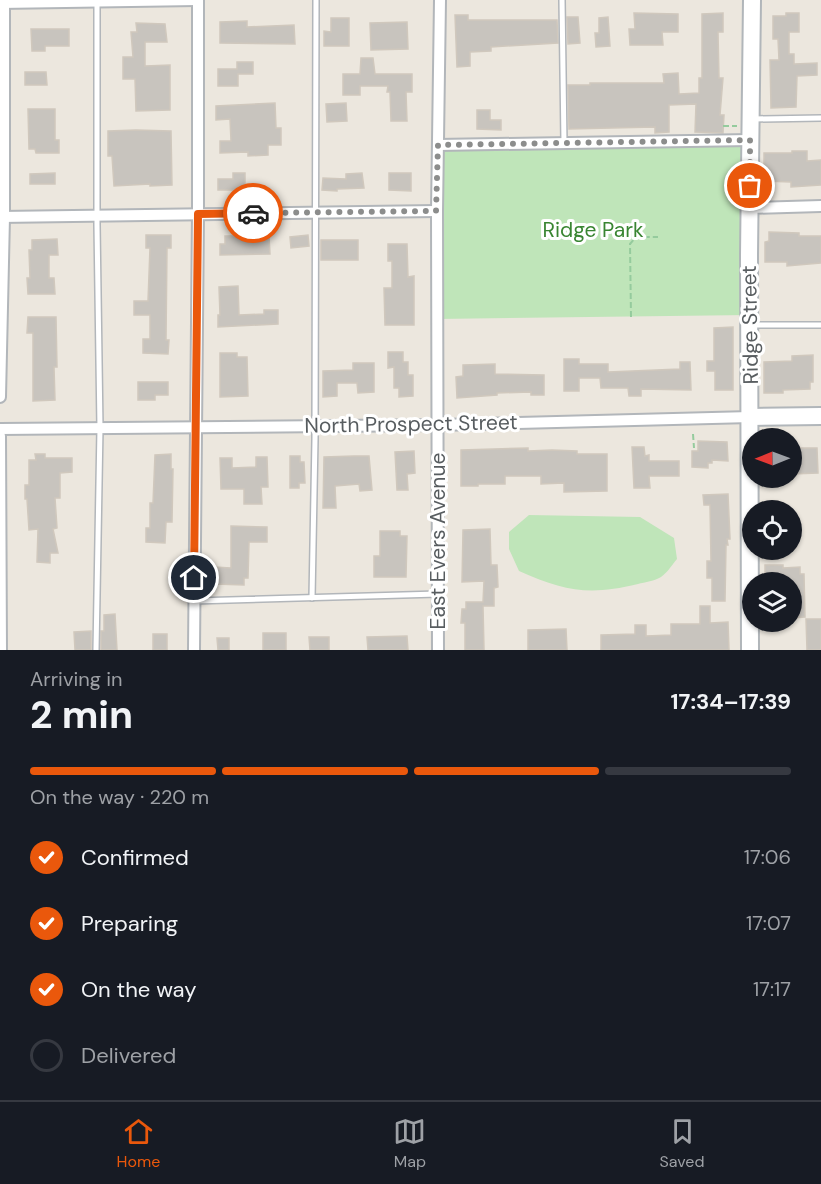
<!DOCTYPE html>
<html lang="en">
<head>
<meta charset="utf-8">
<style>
	:root { --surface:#171b24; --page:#20242c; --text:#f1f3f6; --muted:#9ea1a6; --line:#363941; --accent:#ea580c }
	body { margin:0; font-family:"DM Sans",sans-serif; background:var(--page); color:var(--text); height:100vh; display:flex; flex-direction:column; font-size:22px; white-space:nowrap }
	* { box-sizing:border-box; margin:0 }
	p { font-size:20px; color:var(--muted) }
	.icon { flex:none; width:33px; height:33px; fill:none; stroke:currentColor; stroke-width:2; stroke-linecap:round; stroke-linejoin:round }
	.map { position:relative; height:650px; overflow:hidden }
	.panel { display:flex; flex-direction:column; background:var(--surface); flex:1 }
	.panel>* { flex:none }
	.needle { width:39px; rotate:269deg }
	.tools { position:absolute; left:742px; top:428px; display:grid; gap:12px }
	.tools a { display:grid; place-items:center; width:60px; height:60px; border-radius:50%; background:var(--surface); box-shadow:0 2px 4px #0004; font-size:30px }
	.pin { position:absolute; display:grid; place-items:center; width:51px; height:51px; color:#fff; margin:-26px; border:3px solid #fff; border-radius:50%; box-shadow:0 2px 6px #0007 }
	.courier { position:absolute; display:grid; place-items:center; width:60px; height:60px; margin:-30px; border:4px solid #ea580c; border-radius:50%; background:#fff; color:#222; box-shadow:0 2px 8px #0007 }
	.overview em { font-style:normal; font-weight:700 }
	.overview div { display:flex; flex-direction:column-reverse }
	.overview { display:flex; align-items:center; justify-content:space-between; height:102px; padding:0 30px }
	h1 { font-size:39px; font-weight:700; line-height:45px }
	.bar { display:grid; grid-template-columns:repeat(4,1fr); gap:9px 6px; align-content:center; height:72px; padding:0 30px }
	.bar i { height:8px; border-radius:4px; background:var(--line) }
	.bar .selected { background:var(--accent) }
	.bar p { grid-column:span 4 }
	ol { padding:0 30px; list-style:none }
	li { display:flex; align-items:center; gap:18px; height:66px }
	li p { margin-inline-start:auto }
	li .icon { padding:6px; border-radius:50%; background:var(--accent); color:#fff; stroke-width:4 }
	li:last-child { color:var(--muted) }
	li i { width:33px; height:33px; border:3px solid var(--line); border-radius:50% }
	.tab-bar { display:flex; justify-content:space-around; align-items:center; height:84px; border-top:2px solid var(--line); background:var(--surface); font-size:16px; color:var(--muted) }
	.tab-bar a { display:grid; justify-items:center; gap:3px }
	.tab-bar .selected { color:var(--accent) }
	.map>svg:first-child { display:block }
	.green { fill:#bfe5b9 }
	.building { fill:#c8c4be; stroke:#d0c8bd; stroke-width:1.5 }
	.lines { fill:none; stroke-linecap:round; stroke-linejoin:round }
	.lane-casing { stroke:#b2b6ba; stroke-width:8 }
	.street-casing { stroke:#b2b6ba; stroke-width:14 }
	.secondary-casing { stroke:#b1b6ba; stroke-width:20 }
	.path { stroke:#95cb9d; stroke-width:2; stroke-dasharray:6 3; stroke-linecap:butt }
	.lane { stroke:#fff; stroke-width:5 }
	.street { stroke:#fff; stroke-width:10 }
	.secondary { stroke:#fff; stroke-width:16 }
	.done { stroke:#8c8d8c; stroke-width:6; stroke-dasharray:0 10.8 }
	.route { stroke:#ea580c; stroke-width:8 }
	.labels { text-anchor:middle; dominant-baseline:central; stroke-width:6; stroke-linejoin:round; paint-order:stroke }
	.park-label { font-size:21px; fill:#398532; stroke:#fff }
	.street-label { font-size:21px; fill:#585d60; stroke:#fff }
</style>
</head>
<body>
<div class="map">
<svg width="821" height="650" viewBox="0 0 821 650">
	<rect width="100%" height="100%" fill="#ece7de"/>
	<!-- green -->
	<g class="green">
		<polygon points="750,140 750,315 437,319 438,145"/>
		<path d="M529 515 640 517 674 538 677 559C672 565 667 573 661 577 655 581 645 582 638 584 589 596 564 591 519 571L509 549V532Z"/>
	</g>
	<!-- building -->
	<g class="building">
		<polygon points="634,13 678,14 678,32 662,32 663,45 630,45 629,29 635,29"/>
		<polygon points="723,13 723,32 718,32 719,78 723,78 720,115 724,115 723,133 695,132 696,104 669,105 669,132 655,133 655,127 569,129 568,85 590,85 590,83 664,83 663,74 678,73 679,94 699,93 699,78 702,78 702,14"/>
		<polygon points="786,13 799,13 799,32 789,32 789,54 794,54 794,64 817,63 817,75 797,76 796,107 771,108 770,60 779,60 778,39 773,39 773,16 786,16"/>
		<polygon points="455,15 468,15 468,20 557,20 558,43 491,47 491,51 470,52 470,66 457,67"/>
		<polygon points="567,17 578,17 580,43 568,44"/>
		<polygon points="608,17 610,46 596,47 595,33 599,33 599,18"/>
		<polygon points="331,18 349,18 349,46 324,46 324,31 331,32"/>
		<polygon points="247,21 247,27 294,25 295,44 220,43 220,22"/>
		<polygon points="407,22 408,49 371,50 370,23"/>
		<polygon points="136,23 165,24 167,42 145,42 145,66 170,65 170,110 136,111 135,79 123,79 123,57 133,57 131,32 137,32"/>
		<polygon points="31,29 69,29 69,46 45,46 45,51 32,51"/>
		<polygon points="361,58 373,58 375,74 412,74 412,92 406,92 407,121 391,121 390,92 387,92 388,86 360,86 360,95 343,95 343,74 360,74"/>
		<polygon points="237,62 253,62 253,74 238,74 238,86 218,86 218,69 237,69"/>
		<polygon points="25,72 46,72 47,85 25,85"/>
		<polygon points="275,103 276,128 281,128 281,145 268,145 268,155 248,156 248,152 220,153 220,141 231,141 230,119 216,120 216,106"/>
		<polygon points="346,103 347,121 327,122 326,104"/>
		<polygon points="28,109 55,109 55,140 59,140 59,153 36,153 35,149 29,149"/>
		<polygon points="477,110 490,110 490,120 501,120 501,130 477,129"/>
		<polygon points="136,130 171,131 172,185 150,186 150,184 114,186 112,156 108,156 108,131"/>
		<polygon points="792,151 807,151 807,161 821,160 821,185 791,187 791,182 764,181 764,153 792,153"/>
		<polygon points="55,173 55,184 30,184 30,174"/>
		<polygon points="233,173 245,173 245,190 218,190 218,179 233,179"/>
		<polygon points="362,173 364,188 337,189 337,191 322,190 323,178 346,179 346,174"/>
		<polygon points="389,173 411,173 411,191 389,190"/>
		<polygon points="769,232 799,233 799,236 821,236 821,263 787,266 787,262 765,262 765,242 769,241"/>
		<polygon points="146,235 171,235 171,248 167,248 166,340 169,340 168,354 143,353 143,339 150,339 150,315 134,315 134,301 148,301 150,248 146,248"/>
		<polygon points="308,235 309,246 291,248 290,237"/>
		<polygon points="225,236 239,236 239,238 269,236 270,254 220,255 220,244 225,244"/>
		<polygon points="57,239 58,255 49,255 49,278 54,278 55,294 28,294 27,278 30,278 29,250 32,250 32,240"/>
		<rect x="321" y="240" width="37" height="20"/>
		<polygon points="388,244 407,244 408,277 414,276 414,325 385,325 384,288 392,288 392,261 388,261"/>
		<polygon points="238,286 239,315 264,314 264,310 278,310 278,324 218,327 218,315 220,315 219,287"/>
		<polygon points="28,317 56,317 57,367 54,367 55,400 33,401 33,333 27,333"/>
		<polygon points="733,327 733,390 715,390 715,371 707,371 707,361 714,361 714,328"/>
		<polygon points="388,352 403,352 403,362 408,362 408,375 413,375 413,396 399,397 399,388 394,388 394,367 388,368"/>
		<polygon points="220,353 237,353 237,357 247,357 248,396 220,397"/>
		<polygon points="813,355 813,382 810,382 810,389 783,390 783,393 764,393 764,362 792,361 792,356"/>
		<polygon points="564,359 579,359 579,364 608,364 608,372 680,369 680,362 690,362 691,390 641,389 641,396 629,396 628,388 601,388 600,378 579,378 579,391 564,391"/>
		<polygon points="353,363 374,363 374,392 358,393 357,383 337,383 337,396 323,397 323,371 353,370"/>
		<polygon points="495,364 495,374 544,375 544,395 531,395 531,392 497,393 497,395 457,398 456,377 463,376 463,365"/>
		<polygon points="138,382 168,382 168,395 155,395 155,400 138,400"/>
		<polygon points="698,441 727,442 728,461 712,460 712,463 708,463 708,468 692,467 692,451 698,451"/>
		<polygon points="632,447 644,447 645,456 649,455 649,461 679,461 679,476 649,476 650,488 634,488"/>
		<polygon points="528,448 528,451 552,450 577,451 577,454 607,454 607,491 564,492 564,483 541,484 541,476 505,476 505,484 478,484 478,486 461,486 461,450"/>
		<polygon points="792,448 817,448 818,473 792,474"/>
		<polygon points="414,451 415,473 407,474 408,490 397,490 395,452"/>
		<polygon points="35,454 45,454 45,458 72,458 72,472 60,473 60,498 55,498 57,528 53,529 58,553 50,553 50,563 37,562 38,529 29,530 27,499 25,499 25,485 29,485 29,460 36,460"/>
		<polygon points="171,454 171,469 173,469 172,522 166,522 165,543 146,542 146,528 150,528 150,503 153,503 155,455"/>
		<polygon points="290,456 300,456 300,462 304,462 305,483 299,483 299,488 290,488"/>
		<polygon points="354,456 369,456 372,490 360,491 359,484 335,486 336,508 323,508 324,457"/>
		<polygon points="256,457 267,457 268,487 261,487 262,504 244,504 244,489 221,489 220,458 232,458 232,468 256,467"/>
		<polygon points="728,494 730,539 727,539 728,545 726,545 725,601 712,601 712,578 707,578 707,561 711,561 710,505 704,505 703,495"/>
		<polygon points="231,526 267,527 267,542 249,542 248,578 244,578 244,585 215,584 215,567 231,568"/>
		<polygon points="490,529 491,565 497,565 498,587 494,588 494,606 483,606 484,650 465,650 465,623 461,623 462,609 466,609 466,602 483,602 484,581 462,582 463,530"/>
		<polygon points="380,531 400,531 400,536 407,536 406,577 374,577 374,556 380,556"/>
		<polygon points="765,565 783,565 783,568 800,567 800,574 804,574 805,617 792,618 792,582 765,582"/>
		<polygon points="700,606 710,606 710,623 728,622 729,650 601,650 601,635 635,634 635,625 646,625 646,636 671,635 671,624 700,624"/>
		<polygon points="115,614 117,650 101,650 101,631 104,631 104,615"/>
		<polygon points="806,619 821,619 821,650 807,650"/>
		<polygon points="566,629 567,650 528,650 528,630"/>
		<polygon points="91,631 91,650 75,650 74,632"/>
		<rect x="263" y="633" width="23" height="17"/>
		<rect x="153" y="634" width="14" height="16"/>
		<polygon points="407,636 408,650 368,650 367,637"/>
		<polygon points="309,637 329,637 329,650 310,650"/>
		<polygon points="217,638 229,638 229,650 218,650"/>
	</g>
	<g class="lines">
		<!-- lane casing -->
		<g class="lane-casing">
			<g id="lane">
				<polyline points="562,0 564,143"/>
				<polyline points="754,119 821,118"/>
				<polyline points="751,325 821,325"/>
				<polyline points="312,598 315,439 316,0"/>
				<polyline points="194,601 438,594"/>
				<polyline points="96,650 100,428 97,225 97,2"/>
			</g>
		</g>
		<!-- street casing -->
		<g class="street-casing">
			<g id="street">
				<polyline points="0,3 197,0"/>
				<polyline points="438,145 750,140"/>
				<polyline points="750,208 821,206"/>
				<polyline points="0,217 437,211"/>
				<polyline points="0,397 4,217 4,0"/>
				<polyline points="0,429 438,425 751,417"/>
				<polyline points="0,436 1,650"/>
				<polyline points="194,650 198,214 198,0"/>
				<polyline points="438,650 437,211 440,0"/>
			</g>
		</g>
		<!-- secondary casing -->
		<g class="secondary-casing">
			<g id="secondary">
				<polyline points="751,417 821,416"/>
				<polyline points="750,650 749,255 752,0"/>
			</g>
		</g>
		<!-- path -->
		<g class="path">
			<polyline points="723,126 737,126"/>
			<polyline points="631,317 630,244 636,237 658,237"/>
			<polyline points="693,434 694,448"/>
		</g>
		<!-- lane -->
		<use href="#lane" class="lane"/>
		<!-- street -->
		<use href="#street" class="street"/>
		<!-- secondary -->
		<use href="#secondary" class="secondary"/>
	</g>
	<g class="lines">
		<!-- done -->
		<polyline class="done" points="253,213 436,211 438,145 750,140 750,186"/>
		<!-- route -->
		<polyline class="route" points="194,578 198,214 253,213"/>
	</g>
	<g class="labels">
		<!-- park labels -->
		<g class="park-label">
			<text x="593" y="230">Ridge Park</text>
		</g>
		<!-- street labels -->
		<g class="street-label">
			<text transform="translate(750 325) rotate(-91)">Ridge Street</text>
			<text transform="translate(411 424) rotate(-1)">North Prospect Street</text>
			<text transform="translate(438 541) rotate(-90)">East Evers Avenue</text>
		</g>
	</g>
</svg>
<div class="tools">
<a><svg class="needle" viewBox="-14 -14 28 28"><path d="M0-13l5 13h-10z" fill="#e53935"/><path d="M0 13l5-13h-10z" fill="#9ea1a6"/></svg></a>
<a><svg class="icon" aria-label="locate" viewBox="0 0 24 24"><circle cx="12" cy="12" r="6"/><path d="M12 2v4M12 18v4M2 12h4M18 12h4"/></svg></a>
<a><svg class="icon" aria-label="layers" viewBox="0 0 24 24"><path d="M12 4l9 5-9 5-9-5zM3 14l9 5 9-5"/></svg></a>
</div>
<div class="pin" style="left:750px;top:186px;background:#ea580c"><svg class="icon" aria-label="bag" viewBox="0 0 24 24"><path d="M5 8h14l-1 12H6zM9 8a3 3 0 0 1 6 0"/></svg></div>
<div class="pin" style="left:194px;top:578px;background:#1f2937"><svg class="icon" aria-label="home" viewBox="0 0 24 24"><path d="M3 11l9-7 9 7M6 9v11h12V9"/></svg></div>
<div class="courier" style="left:253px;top:213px"><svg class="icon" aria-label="car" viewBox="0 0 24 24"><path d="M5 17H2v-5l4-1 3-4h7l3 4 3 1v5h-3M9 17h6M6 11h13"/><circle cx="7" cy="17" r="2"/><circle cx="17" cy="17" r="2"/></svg></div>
</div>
<section class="panel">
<div class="overview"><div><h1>2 min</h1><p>Arriving in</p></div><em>17:34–17:39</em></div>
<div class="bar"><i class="selected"></i><i class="selected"></i><i class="selected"></i><i></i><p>On the way · 220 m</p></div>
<ol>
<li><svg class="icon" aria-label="check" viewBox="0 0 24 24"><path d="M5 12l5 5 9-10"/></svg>Confirmed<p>17:06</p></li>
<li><svg class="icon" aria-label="check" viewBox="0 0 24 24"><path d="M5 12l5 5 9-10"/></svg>Preparing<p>17:07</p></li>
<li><svg class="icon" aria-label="check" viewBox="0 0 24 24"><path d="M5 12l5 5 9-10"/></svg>On the way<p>17:17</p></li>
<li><i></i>Delivered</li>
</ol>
</section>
<nav class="tab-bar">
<a class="selected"><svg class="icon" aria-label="home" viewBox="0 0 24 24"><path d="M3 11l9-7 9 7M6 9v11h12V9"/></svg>Home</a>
<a><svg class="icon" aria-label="map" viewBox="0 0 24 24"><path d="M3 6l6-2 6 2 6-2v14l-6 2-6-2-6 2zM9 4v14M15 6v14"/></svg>Map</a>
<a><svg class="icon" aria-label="saved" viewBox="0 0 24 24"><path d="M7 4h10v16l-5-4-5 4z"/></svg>Saved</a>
</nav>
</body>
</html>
